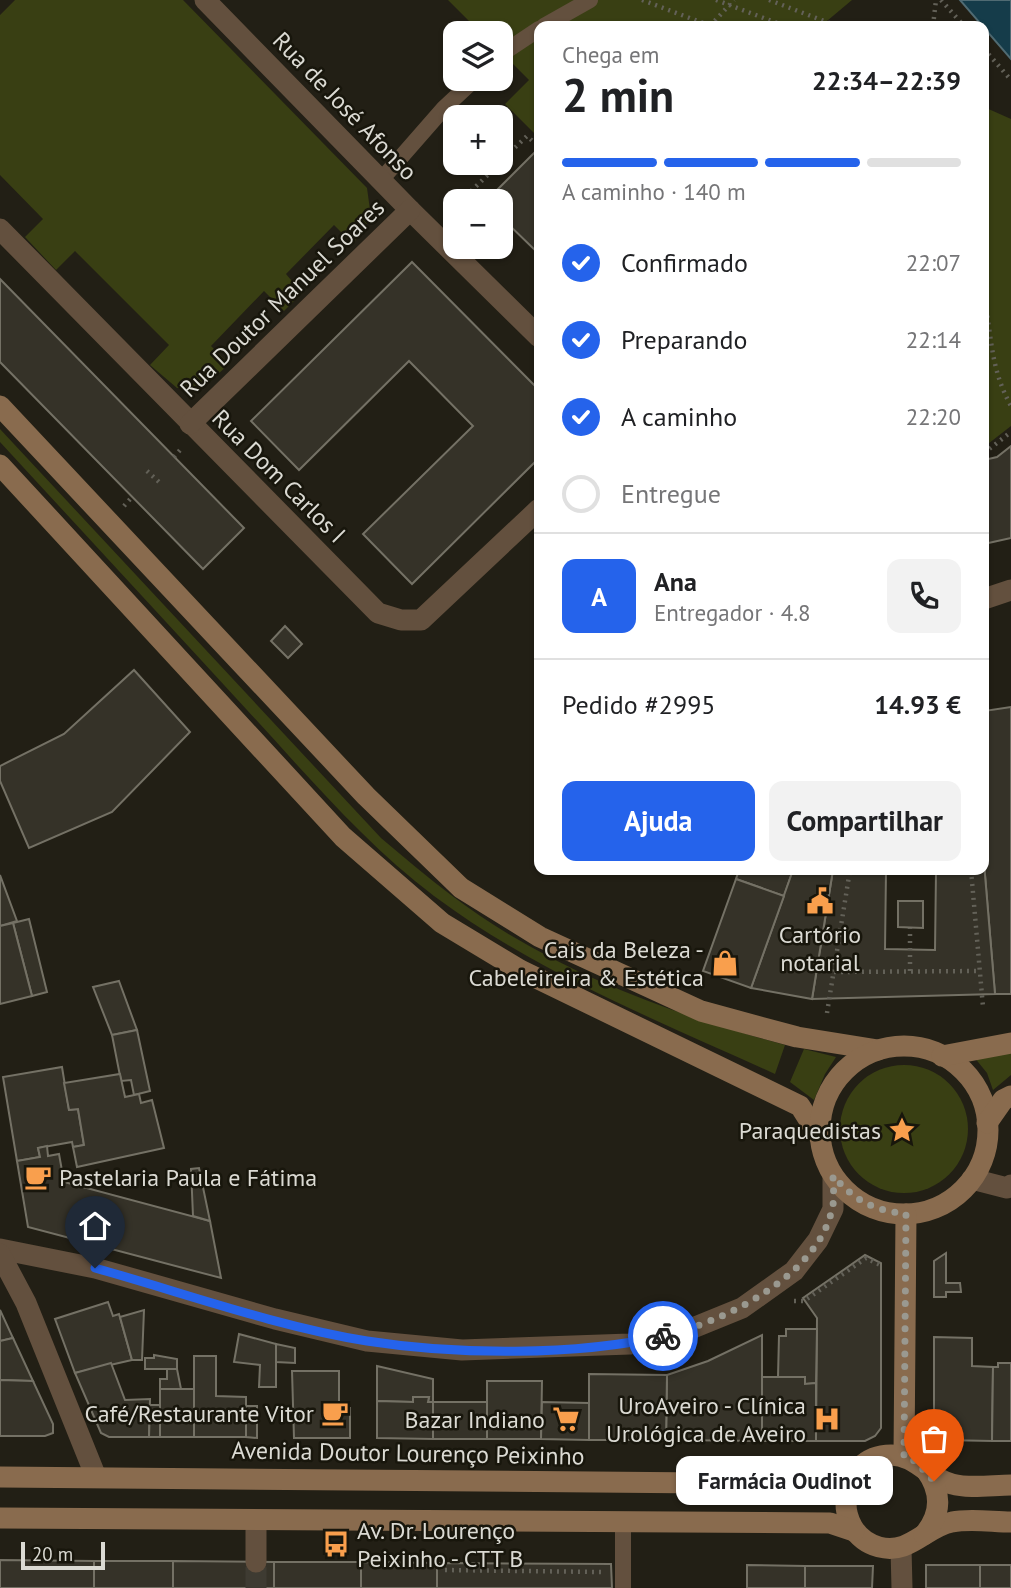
<!DOCTYPE html>
<html lang="pt">
<head>
<meta charset="utf-8">
<style>
	:root { --surface:#fff; --page:#f2f2f2; --text:#202124; --muted:#757577; --line:#e0e0e0; --accent:#2563eb }
	body { margin:0; font-family:"PT Sans",sans-serif; background:var(--page); color:var(--text); height:100vh; display:flex; flex-direction:column; font-size:26px; white-space:nowrap }
	* { box-sizing:border-box; margin:0 }
	p { font-size:23px; color:var(--muted) }
	.icon { flex:none; width:38px; height:38px; fill:none; stroke:currentColor; stroke-width:2; stroke-linecap:round; stroke-linejoin:round }
	.map { position:relative; flex:1; overflow:hidden }
	.panel { position:absolute; left:534px; top:21px; width:455px; height:854px; display:flex; flex-direction:column; background:var(--surface); border-radius:14px; box-shadow:0 2px 5px #0004 }
	.panel>* { flex:none }
	.fabs { position:absolute; left:443px; top:21px; display:grid; gap:14px }
	.fabs a { display:grid; place-items:center; width:70px; height:70px; border-radius:14px; background:var(--surface); box-shadow:0 2px 5px #0004; font-size:35px }
	.scale { position:absolute; left:21px; bottom:18px; width:84px; box-sizing:border-box; padding-left:7px; border:4px solid #dbdad3; border-top:0; font-size:19px; line-height:24px; white-space:nowrap; color:#dbdad3; -webkit-text-stroke:5px #18160c; paint-order:stroke }
	.pin { position:absolute; display:grid; place-items:center; width:60px; height:60px; color:#fff; margin:-72px -30px; border-radius:50% 50% 50% 0; rotate:-45deg; box-shadow:0 0 7px #0007 }
	.pin .icon { rotate:45deg }
	.courier { position:absolute; display:grid; place-items:center; width:70px; height:70px; margin:-35px; border:5px solid #2563eb; border-radius:50%; background:#fff; color:#222; box-shadow:0 2px 9px #0007 }
	.bubble { position:absolute; height:49px; border-radius:14px; background:var(--surface); box-shadow:0 2px 5px #0004; font-size:23px; font-weight:700; line-height:49px; text-align:center }
	.summary em { font-style:normal; font-weight:700 }
	.summary div { display:flex; flex-direction:column-reverse }
	.summary { display:flex; align-items:center; justify-content:space-between; height:119px; padding:0 28px }
	h1 { font-size:46px; font-weight:700; line-height:52px }
	.bar { display:grid; grid-template-columns:repeat(4,1fr); gap:10px 7px; align-content:center; height:84px; padding:0 28px }
	.bar i { height:9px; border-radius:5px; background:var(--line) }
	.bar .selected { background:var(--accent) }
	.bar p { grid-column:span 4 }
	.line { display:flex; align-items:center; gap:18px; padding:0 28px; border-top:2px solid var(--line) }
	.line div { flex:1 }
	.round { display:grid; place-items:center; flex:none; width:74px; height:74px; border-radius:14px; background:var(--page) }
	ol { padding:0 28px; list-style:none }
	li { display:flex; align-items:center; gap:21px; height:77px }
	li p { margin-inline-start:auto }
	li .icon { padding:7px; border-radius:50%; background:var(--accent); color:#fff; stroke-width:4 }
	li:last-child { color:var(--muted) }
	li i { width:38px; height:38px; border:4px solid var(--line); border-radius:50% }
	.primary-button { display:flex; gap:14px; margin-top:auto; padding:14px 28px }
	.primary-button a { flex:1; height:80px; border-radius:14px; background:var(--accent); color:#fff; font-size:28px; font-weight:700; line-height:80px; text-align:center }
	.primary-button a+a { background:var(--page); color:var(--text) }
	.map>svg:first-child { display:block }
	.green { fill:#393f13 }
	.water { fill:#153c4a; stroke:#506b73; stroke-width:2 }
	.building { fill:#353228; stroke:#747165; stroke-width:2; fill-rule:evenodd }
	.lines { fill:none; stroke-linecap:round; stroke-linejoin:round }
	.street-tunnel { stroke:#3e3b32; stroke-width:21; stroke-dasharray:21 10; stroke-linecap:butt }
	.path { stroke:#636158; stroke-width:4.5; stroke-dasharray:2 5; stroke-linecap:butt }
	.lane { stroke:#63503e; stroke-width:16 }
	.street { stroke:#63503e; stroke-width:21 }
	.secondary { stroke:#896b4e; stroke-width:21 }
	.done { stroke:#9a9990; stroke-width:7; stroke-dasharray:0 12.6 }
	.route { stroke:#2563eb; stroke-width:9 }
	.labels { text-anchor:middle; dominant-baseline:central; stroke-width:5; stroke-linejoin:round; paint-order:stroke }
	.street-label { font-size:24px; fill:#dbdad3; stroke:#18160c }
	.poi-label { font-size:24px; fill:#dbdad3; stroke:#18160c; text-anchor:end }
</style>
</head>
<body>
<div class="map">
<svg width="1011" height="1588" viewBox="0 0 1011 1588">
	<rect width="100%" height="100%" fill="#221f15"/>
	<!-- green -->
	<g class="green">
		<polygon points="15,0 183,0 367,188 371,217 353,244 334,225 286,274 302,293 284,311 264,291 211,346 229,364 205,386 177,388 150,365 169,345 75,251 56,270 25,237 43,219 0,175 0,15"/>
		<polygon points="448,0 852,0 821,26 539,26 539,138 505,104 529,80 501,52 500,33 481,33"/>
		<polygon points="984,107 1011,119 1011,426 984,447"/>
		<path d="M0 429 381 838C404 857 427 877 451 895 548 969 668 1013 785 1045L775 1074C659 1021 537 973 434 896 364 843 306 774 247 710 165 621 82 531 0 442Z"/>
		<polygon points="804,1049 836,1057 825,1074 814,1100 790,1082"/>
		<polygon points="1011,1052 1011,1075 993,1090 987,1073 974,1057"/>
		<circle cx="904" cy="1129" r="64"/>
	</g>
	<!-- water -->
	<polygon class="water" points="960,0 1011,0 1011,59"/>
	<!-- building -->
	<g class="building">
		<polygon points="536,151 539,153 539,254 500,216 500,201 486,201"/>
		<polygon points="412,262 539,390 539,458 412,584 363,534 473,426 409,361 299,470 251,421"/>
		<polygon points="0,279 244,528 203,569 0,362"/>
		<polygon points="1011,446 1011,538 984,544 984,460 997,457"/>
		<polygon points="285,626 302,644 288,658 271,641"/>
		<polygon points="134,670 190,732 112,812 29,848 0,781 0,766 64,734"/>
		<polygon points="1011,707 1011,994 995,994 984,863 984,711"/>
		<path d="M984 863 995 994 812 999 833 870H984ZM886 871 936 872 935 950 885 949Z"/>
		<polygon points="739,870 793,870 784,896 736,879"/>
		<polygon points="793,870 833,870 812,999 751,988"/>
		<polygon points="0,875 17,921 0,926"/>
		<polygon points="736,879 784,896 751,988 703,971"/>
		<polygon points="898,901 923,901 923,928 898,927"/>
		<polygon points="29,919 47,992 32,996 13,923"/>
		<polygon points="13,923 32,996 0,1004 0,926"/>
		<polygon points="119,981 137,1030 112,1035 93,987"/>
		<polygon points="137,1030 150,1091 134,1095 131,1080 121,1081 112,1035"/>
		<polygon points="62,1067 69,1110 78,1109 84,1145 73,1147 72,1142 38,1148 40,1157 17,1161 3,1077"/>
		<polygon points="120,1074 125,1097 139,1094 141,1103 152,1100 164,1148 77,1167 73,1147 84,1145 78,1109 69,1110 64,1083"/>
		<polygon points="47,1146 48,1156 59,1154 64,1182 210,1221 221,1278 28,1227 17,1161 40,1157 38,1148"/>
		<polygon points="199,1168 210,1221 193,1216 191,1169"/>
		<polygon points="946,1253 946,1283 960,1283 961,1292 946,1292 946,1297 934,1297 934,1261"/>
		<polygon points="865,1255 881,1263 881,1428 875,1436 865,1441 816,1441 817,1318 803,1298"/>
		<polygon points="108,1302 113,1316 119,1314 132,1360 75,1373 55,1319"/>
		<polygon points="0,1310 13,1338 0,1341"/>
		<polygon points="144,1310 142,1360 132,1360 120,1317"/>
		<polygon points="786,1329 817,1329 816,1383 805,1384 805,1377 778,1377 779,1336 786,1336"/>
		<polygon points="239,1334 276,1344 276,1387 259,1387 260,1365 234,1362"/>
		<polygon points="762,1335 762,1441 666,1440 667,1375 708,1361"/>
		<polygon points="934,1337 972,1338 972,1366 993,1367 992,1441 943,1440 934,1434"/>
		<polygon points="13,1338 33,1381 0,1380 0,1341"/>
		<polygon points="276,1344 295,1348 295,1363 276,1362"/>
		<polygon points="154,1355 177,1359 177,1369 145,1369 145,1358 154,1358"/>
		<polygon points="194,1356 216,1356 216,1396 246,1397 246,1437 194,1437"/>
		<polygon points="111,1363 125,1400 150,1399 149,1437 109,1437 101,1433 75,1373"/>
		<polygon points="998,1363 1011,1363 1011,1441 992,1441 993,1367 998,1367"/>
		<polygon points="377,1366 433,1379 433,1402 428,1402 429,1397 413,1397 413,1402 377,1401"/>
		<polygon points="167,1369 177,1369 181,1389 160,1389 160,1379 167,1379"/>
		<polygon points="292,1371 339,1371 339,1407 350,1408 350,1438 294,1438"/>
		<polygon points="589,1374 667,1375 666,1440 589,1440"/>
		<polygon points="762,1377 805,1377 805,1384 816,1383 816,1441 762,1441"/>
		<polygon points="0,1380 33,1381 53,1424 53,1433 45,1436 0,1436"/>
		<polygon points="487,1381 542,1381 541,1439 487,1439"/>
		<rect x="160" y="1389" width="34" height="48"/>
		<polygon points="413,1397 429,1397 428,1402 433,1402 433,1439 377,1438 377,1401 413,1402"/>
		<rect x="433" y="1402" width="54" height="37"/>
		<polygon points="542,1402 589,1403 589,1440 541,1439"/>
		<polygon points="150,1405 160,1405 160,1437 149,1437"/>
		<polygon points="246,1406 257,1406 257,1438 246,1437"/>
		<polygon points="0,1560 94,1561 94,1588 0,1588"/>
		<rect x="94" y="1561" width="79" height="27"/>
		<polygon points="173,1561 274,1562 274,1588 173,1588"/>
		<rect x="274" y="1562" width="87" height="26"/>
		<polygon points="361,1562 437,1563 437,1588 361,1588"/>
		<polygon points="437,1563 611,1564 612,1588 437,1588"/>
		<polygon points="747,1565 805,1566 805,1588 747,1588"/>
		<rect x="926" y="1565" width="54" height="23"/>
		<rect x="980" y="1565" width="31" height="23"/>
		<polygon points="805,1566 873,1566 872,1588 805,1588"/>
	</g>
	<g class="lines">
		<!-- street-tunnel -->
		<polyline class="street-tunnel" points="256,1588 256,1562"/>
		<!-- path -->
		<g class="path">
			<polyline points="642,0 711,26"/>
			<polyline points="716,0 785,26"/>
			<polyline points="769,0 837,26"/>
			<polyline points="941,0 964,26"/>
			<polyline points="710,26 734,0"/>
			<polyline points="933,26 936,0"/>
			<polyline points="984,49 1011,80"/>
			<polyline points="500,162 527,136 539,147"/>
			<polyline points="461,201 500,163"/>
			<polyline points="452,210 455,207"/>
			<path d="M984 295C992 337 990 368 1011 406"/>
			<polyline points="984,453 1011,432"/>
			<polyline points="174,457 180,450"/>
			<polyline points="147,471 159,482"/>
			<polyline points="124,506 132,497"/>
			<polyline points="971,870 983,1007"/>
			<polyline points="910,971 910,928"/>
			<polyline points="834,972 980,971"/>
			<polyline points="827,1013 850,870"/>
			<polyline points="794,1301 804,1301 866,1258 882,1266"/>
			<polyline points="444,1557 444,1570 601,1572"/>
		</g>
		<!-- lane -->
		<g class="lane">
			<polyline points="544,26 590,0"/>
			<polyline points="500,55 539,29"/>
			<polyline points="381,180 444,108 475,79"/>
			<polyline points="623,1522 623,1588"/>
		</g>
		<!-- street -->
		<g class="street">
			<polyline points="205,0 410,210 539,337"/>
			<polyline points="0,229 378,613 401,620 421,620 539,509"/>
			<polyline points="190,424 410,210"/>
			<polyline points="984,599 1011,590"/>
			<polyline points="972,1179 1007,1188 1011,1185"/>
			<polyline points="0,1249 95,1268 275,1319 367,1341 462,1350 630,1344 683,1332 742,1308 794,1271 818,1240 833,1209 833,1176"/>
			<polyline points="0,1254 26,1303 96,1477"/>
			<polyline points="901,1548 902,1588"/>
			<polyline points="256,1562 256,1520"/>
		</g>
		<!-- secondary -->
		<g class="secondary">
			<polyline points="0,406 366,796 461,888 540,937 701,1011 797,1037 878,1050"/>
			<polyline points="0,465 343,837 442,923 520,970 800,1106 819,1136"/>
			<circle cx="904" cy="1130" r="84"/>
			<polyline points="942,1056 1011,1043"/>
			<polyline points="987,1123 1003,1100 1011,1096"/>
			<polyline points="904,1457 906,1214"/>
			<polyline points="0,1477 829,1484 855,1472"/>
			<path d="M1011 1485C993 1485 969 1489 952 1484 929 1479 916 1455 891 1455 838 1455 829 1533 879 1547 910 1555 925 1527 952 1522 970 1518 993 1522 1011 1522"/>
			<polyline points="0,1518 830,1523 854,1531"/>
			<path d="M924 1535C942 1514 942 1492 926 1470"/>
		</g>
	</g>
	<g class="lines">
		<!-- done -->
		<path class="done" d="M663 1336C724 1322 818 1276 832 1209 835 1199 833 1186 833 1176 857 1202 871 1209 906 1214L904 1457 915 1461 934 1481"/>
		<!-- route -->
		<path class="route" d="M95 1268C184 1293 275 1326 367 1341 456 1355 576 1356 663 1336"/>
	</g>
	<!-- icons -->
	<defs>
		<g id="civic-bare" transform="scale(2.1)"><path d="M-.6-6.5H3V-4.5H.6V-3L4-1V1h2V6H-6V1h2V-1L-.6-3ZM-1.2 2.5V6h2.4V2.5Z" fill="#f99f4d" stroke="#18160c" stroke-width="2.5" paint-order="stroke"/></g>
		<g id="shop-bare" transform="scale(2.1)"><path d="M-5-2.5h2.3a2.7 3.5 0 0 1 5.4 0H5L5.5 6h-11ZM-1.5-2.5h3a1.5 2.3 0 0 0-3 0Z" fill="#f99f4d" stroke="#18160c" stroke-width="2.5" paint-order="stroke"/></g>
		<g id="sight-bare" transform="scale(2.1)"><path d="M0-6L1.8-2.2L6-1.7L2.9 1.2L3.7 5.4L0 3.3L-3.7 5.4L-2.9 1.2L-6-1.7L-1.8-2.2Z" fill="#f99f4d" stroke="#18160c" stroke-width="2.5" paint-order="stroke"/></g>
		<g id="cafe-bare" transform="scale(2.1)"><path d="M-5.5-4.5H6V0H3Q3 3.5 0 3.5H-2.5Q-5.5 3.5-5.5 0ZM3-3.2v2h1.7v-2ZM-6 4.5H4V6H-6Z" fill="#f99f4d" stroke="#18160c" stroke-width="2.5" paint-order="stroke"/></g>
		<g id="supermarket-bare" transform="scale(2.1)"><path d="M-6-5.5h2.5l.6 2H6L4.5 2H-2.5L-4.4-4H-6ZM-1.5 3.2a1.3 1.3 0 1 0 .1 0ZM3 3.2a1.3 1.3 0 1 0 .1 0Z" fill="#f99f4d" stroke="#18160c" stroke-width="2.5" paint-order="stroke"/></g>
		<g id="hospital-bare" transform="scale(2.1)"><path d="M-5-5h3v3.5h4V-5h3V5h-3V1.5h-4V5h-3Z" fill="#f99f4d" stroke="#18160c" stroke-width="2.5" paint-order="stroke"/></g>
		<g id="bus-bare" transform="scale(2.1)"><path d="M-5-6H5V4H4V6H2V4H-2V6H-4V4H-5ZM-3.5-4V0h7V-4ZM-3.5 1.2v1.5H-2V1.2ZM2 1.2v1.5H3.5V1.2Z" fill="#f99f4d" stroke="#18160c" stroke-width="2.5" paint-order="stroke"/></g>
	</defs>
	<g fill-rule="evenodd">
		<use href="#civic-bare" x="820" y="901"/>
		<use href="#shop-bare" x="725" y="963"/>
		<use href="#sight-bare" x="902" y="1130"/>
		<use href="#cafe-bare" x="38" y="1177"/>
		<use href="#cafe-bare" x="335" y="1413"/>
		<use href="#supermarket-bare" x="566" y="1419"/>
		<use href="#hospital-bare" x="827" y="1419"/>
		<use href="#bus-bare" x="336" y="1544"/>
	</g>
	<g class="labels">
		<!-- street labels -->
		<g class="street-label">
			<text transform="translate(345 106) rotate(46)">Rua de José Afonso</text>
			<text transform="translate(282 298) rotate(-44)">Rua Doutor Manuel Soares</text>
			<text transform="translate(279 476) rotate(45)">Rua Dom Carlos I</text>
			<text transform="translate(408 1453) rotate(1)">Avenida Doutor Lourenço Peixinho</text>
		</g>
		<!-- poi labels -->
		<g class="poi-label">
			<text x="820" y="934" text-anchor="middle">Cartório<tspan x="820" dy="28">notarial</tspan></text>
			<text x="704" y="949">Cais da Beleza -<tspan x="704" dy="28">Cabeleireira &amp; Estética</tspan></text>
			<text x="881" y="1130">Paraquedistas</text>
			<text x="59" y="1177" text-anchor="start">Pastelaria Paula e Fátima</text>
			<text x="806" y="1405">UroAveiro - Clínica<tspan x="806" dy="28">Urológica de Aveiro</tspan></text>
			<text x="314" y="1413">Café/Restaurante Vitor</text>
			<text x="545" y="1419">Bazar Indiano</text>
			<text x="357" y="1530" text-anchor="start">Av. Dr. Lourenço<tspan x="357" dy="28">Peixinho - CTT B</tspan></text>
		</g>
	</g>
</svg>
<div class="fabs">
<a><svg class="icon" aria-label="layers" viewBox="0 0 24 24"><path d="M12 4l9 5-9 5-9-5zM3 14l9 5 9-5"/></svg></a>
<a>+</a>
<a>−</a>
</div>
<div class="scale">20 m</div>
<div class="pin" style="left:934px;top:1481px;background:#ea580c"><svg class="icon" aria-label="bag" viewBox="0 0 24 24"><path d="M5 8h14l-1 12H6zM9 8a3 3 0 0 1 6 0"/></svg></div>
<div class="pin" style="left:95px;top:1268px;background:#1f2937"><svg class="icon" aria-label="home" viewBox="0 0 24 24"><path d="M3 11l9-7 9 7M6 9v11h12V9"/></svg></div>
<div class="courier" style="left:663px;top:1336px"><svg class="icon" aria-label="bike" viewBox="0 0 24 24"><circle cx="6" cy="16" r="4"/><circle cx="18" cy="16" r="4"/><path d="M6 16l4-8h5l3 8M10 8l3 8H6M13 5h3"/></svg></div>
<div class="bubble" style="left:676px;top:1456px;width:217px">Farmácia Oudinot</div>
<section class="panel">
<div class="summary"><div><h1>2 min</h1><p>Chega em</p></div><em>22:34–22:39</em></div>
<div class="bar"><i class="selected"></i><i class="selected"></i><i class="selected"></i><i></i><p>A caminho · 140 m</p></div>
<ol>
<li><svg class="icon" aria-label="check" viewBox="0 0 24 24"><path d="M5 12l5 5 9-10"/></svg>Confirmado<p>22:07</p></li>
<li><svg class="icon" aria-label="check" viewBox="0 0 24 24"><path d="M5 12l5 5 9-10"/></svg>Preparando<p>22:14</p></li>
<li><svg class="icon" aria-label="check" viewBox="0 0 24 24"><path d="M5 12l5 5 9-10"/></svg>A caminho<p>22:20</p></li>
<li><i></i>Entregue</li>
</ol>
<div class="line" style="height:126px"><b class="round" style="background:var(--accent);color:#fff">A</b><div><b>Ana</b><p>Entregador · 4.8</p></div><a class="round"><svg class="icon" aria-label="phone" viewBox="0 0 24 24"><path d="M5 4h4l2 5-3 2q2 4 5 5l2-3 5 2v4C11 20 4 13 5 4z"/></svg></a></div>
<div class="line" style="height:91px"><div>Pedido #2995</div><b>14.93 €</b></div>
<div class="primary-button"><a>Ajuda</a><a>Compartilhar</a></div>
</section>
</div>
</body>
</html>
